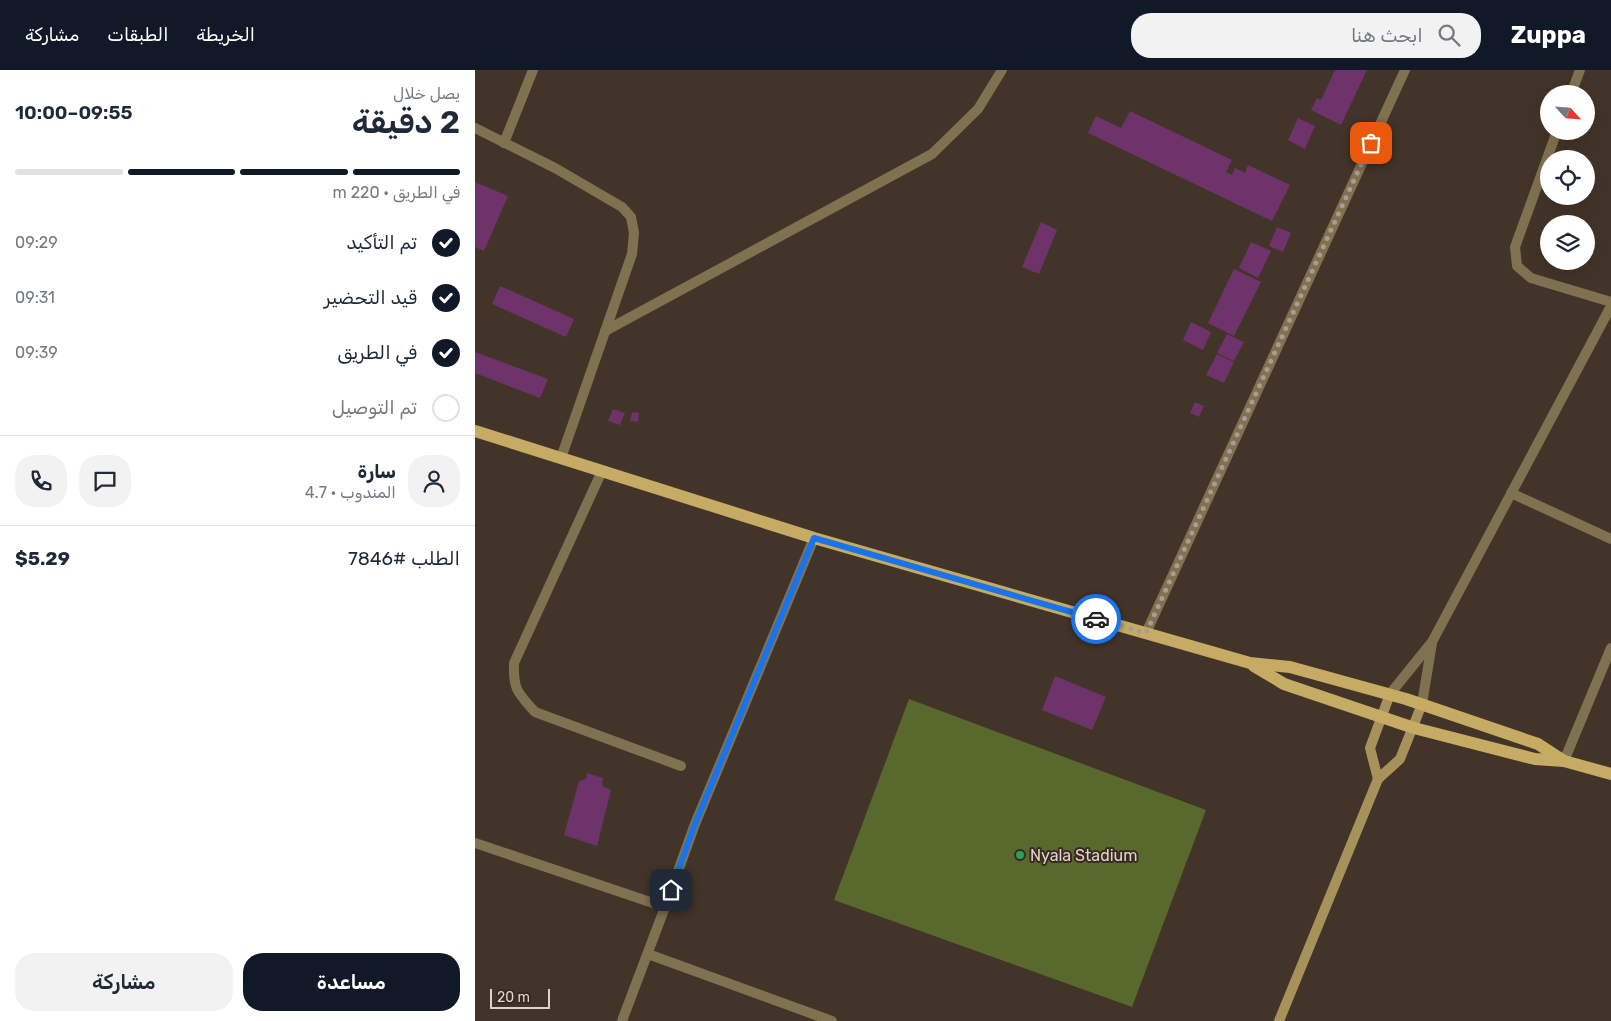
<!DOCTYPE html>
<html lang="ar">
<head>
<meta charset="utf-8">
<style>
	:root { --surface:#fff; --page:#f2f2f3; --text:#1f2937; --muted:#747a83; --line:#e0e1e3; --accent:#111827 }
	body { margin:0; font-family:Rubik,Vazirmatn,sans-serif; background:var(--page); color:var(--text); direction:rtl; height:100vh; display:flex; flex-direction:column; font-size:19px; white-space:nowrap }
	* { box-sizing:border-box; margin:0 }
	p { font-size:16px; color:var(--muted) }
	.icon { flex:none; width:28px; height:28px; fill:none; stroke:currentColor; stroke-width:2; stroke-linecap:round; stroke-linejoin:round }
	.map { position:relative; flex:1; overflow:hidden; direction:ltr }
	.drawer { display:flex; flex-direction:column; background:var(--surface); width:475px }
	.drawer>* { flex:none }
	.needle { width:32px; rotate:116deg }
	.fabs { position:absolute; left:1065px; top:15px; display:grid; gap:10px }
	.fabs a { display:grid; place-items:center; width:55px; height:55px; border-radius:50%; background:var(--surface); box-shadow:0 5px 20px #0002; font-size:25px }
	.scale { position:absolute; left:15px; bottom:12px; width:60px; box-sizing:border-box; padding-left:5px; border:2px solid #ded4cd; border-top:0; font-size:14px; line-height:18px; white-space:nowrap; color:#ded4cd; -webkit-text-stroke:4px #392a1f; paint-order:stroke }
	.pin { position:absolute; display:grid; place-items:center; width:42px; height:42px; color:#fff; margin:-21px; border-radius:10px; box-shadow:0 2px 8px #0006 }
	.courier { position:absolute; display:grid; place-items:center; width:50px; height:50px; margin:-25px; border:4px solid #1a73e8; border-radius:50%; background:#fff; color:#222; box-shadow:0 1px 6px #0007 }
	.head em { font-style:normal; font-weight:600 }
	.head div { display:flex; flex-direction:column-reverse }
	.head { display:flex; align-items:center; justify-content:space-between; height:85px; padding:0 15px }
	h1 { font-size:32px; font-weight:600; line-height:38px }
	.bar { display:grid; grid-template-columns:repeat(4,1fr); gap:8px 5px; align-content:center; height:60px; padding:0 15px }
	.bar i { height:6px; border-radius:4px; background:var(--line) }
	.bar .active { background:var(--accent) }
	.bar p { grid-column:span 4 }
	.line { display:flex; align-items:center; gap:12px; padding:0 15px; border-top:1px solid var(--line) }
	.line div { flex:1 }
	.round { display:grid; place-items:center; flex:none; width:52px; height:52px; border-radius:20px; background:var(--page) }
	ol { padding:0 15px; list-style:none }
	li { display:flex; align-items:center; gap:15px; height:55px }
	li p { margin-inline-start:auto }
	li .icon { padding:5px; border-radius:50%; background:var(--accent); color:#fff; stroke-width:4 }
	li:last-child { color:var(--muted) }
	li i { width:28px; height:28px; border:2px solid var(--line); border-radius:50% }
	.button { display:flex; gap:10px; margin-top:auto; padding:10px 15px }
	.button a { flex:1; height:58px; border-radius:20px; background:var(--accent); color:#fff; font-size:20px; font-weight:600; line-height:58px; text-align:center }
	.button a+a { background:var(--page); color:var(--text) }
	header { display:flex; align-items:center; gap:30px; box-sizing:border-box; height:70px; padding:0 25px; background:var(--accent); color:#fff }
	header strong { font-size:24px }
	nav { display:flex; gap:28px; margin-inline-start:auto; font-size:18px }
	.search { width:350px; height:45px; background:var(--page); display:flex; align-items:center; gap:12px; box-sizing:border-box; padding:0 18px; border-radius:20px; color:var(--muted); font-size:19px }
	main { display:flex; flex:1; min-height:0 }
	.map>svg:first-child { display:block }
	.green { fill:#59692d }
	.building { fill:#6e336a }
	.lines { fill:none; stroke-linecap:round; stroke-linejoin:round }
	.service { stroke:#807251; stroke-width:10 }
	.minor { stroke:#807251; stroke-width:10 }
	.tertiary { stroke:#807251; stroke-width:10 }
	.secondary { stroke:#a8925c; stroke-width:10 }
	.primary { stroke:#c6ab64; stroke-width:12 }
	.done { stroke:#a89c94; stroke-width:5; stroke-dasharray:0 9 }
	.route { stroke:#1a73e8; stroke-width:6 }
	.leisure-dot { fill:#2e9e5b; stroke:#392a1f; stroke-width:2 }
	.labels { text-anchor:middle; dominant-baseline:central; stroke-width:4; stroke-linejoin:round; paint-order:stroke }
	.poi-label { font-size:16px; fill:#ded4cd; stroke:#392a1f; text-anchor:start }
</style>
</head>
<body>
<header>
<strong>Zuppa</strong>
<div class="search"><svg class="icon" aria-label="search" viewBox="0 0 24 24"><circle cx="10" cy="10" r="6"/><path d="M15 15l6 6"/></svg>ابحث هنا</div>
<nav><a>الخريطة</a><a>الطبقات</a><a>مشاركة</a></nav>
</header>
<main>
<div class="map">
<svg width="1136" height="951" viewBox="0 0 1136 951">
	<rect width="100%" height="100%" fill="#433429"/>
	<!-- green -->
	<polygon class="green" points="434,629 731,740 657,937 359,830"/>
	<!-- building -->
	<g class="building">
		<polygon points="860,0 892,0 866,55 836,40 842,28 846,30"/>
		<polygon points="655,41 757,90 751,102 757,105 760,98 770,103 773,95 815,115 797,151 613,63 621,46 646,58"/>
		<polygon points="823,48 840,56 830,79 813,70"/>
		<polygon points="0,112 33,126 9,181 0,177"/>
		<polygon points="566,152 582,160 564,204 547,197"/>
		<polygon points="802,157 816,163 808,182 794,176"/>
		<polygon points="776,172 796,181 783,208 764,198"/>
		<polygon points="759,199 786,212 759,266 733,253"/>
		<polygon points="25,216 99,249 91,267 17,234"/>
		<polygon points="716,252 736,262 728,280 708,270"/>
		<polygon points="752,264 769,272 759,291 742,283"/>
		<polygon points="0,282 73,309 65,328 0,303"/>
		<polygon points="742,284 759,292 749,313 731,305"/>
		<polygon points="720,332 729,336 724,347 715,343"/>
		<polygon points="138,339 150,343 145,355 133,351"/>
		<polygon points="157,342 164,343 163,352 155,351"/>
		<polygon points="580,606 631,627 617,660 567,640"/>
		<polygon points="112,703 128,708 127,716 136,720 122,776 89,765 104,711 111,709"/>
	</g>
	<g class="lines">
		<!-- service -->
		<g class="service">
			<path d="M127 401 39 593C38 620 43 623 60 642L206 696"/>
			<polyline points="1036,423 1136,469"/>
			<polyline points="1089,691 1136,578"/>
			<polyline points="173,884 357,951"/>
			<polyline points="147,951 190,837"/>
		</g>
		<!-- minor -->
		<g class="minor">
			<polyline points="1096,24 1105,0"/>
			<polyline points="0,58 80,98 147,137 156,147 159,163 157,184 86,388"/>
			<polyline points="1082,61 1040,177 1042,196 1056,208 1136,232"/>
			<polyline points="29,73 58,0"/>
			<polyline points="130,261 457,84 503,39 527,0"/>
			<polyline points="915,624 957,572 1136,236"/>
			<polyline points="947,634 957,573"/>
			<polyline points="0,773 190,837 220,754 339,468"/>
		</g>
		<!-- tertiary -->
		<polyline class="tertiary" points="671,563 930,0"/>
		<!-- secondary -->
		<g class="secondary">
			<polyline points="903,709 895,678 915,624"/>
			<polyline points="804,951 903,709 925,689 947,634"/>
		</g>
		<!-- primary -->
		<g class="primary">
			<polyline points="0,361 339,468 775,593 815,597 931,629 1063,674 1089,691"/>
			<polyline points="779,596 809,614 939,658 1060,689 1089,691 1136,704"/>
		</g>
	</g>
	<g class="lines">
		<!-- done -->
		<polyline class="done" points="621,549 671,563 896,73"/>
		<!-- route -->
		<polyline class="route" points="196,820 220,754 339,468 621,549"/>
	</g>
	<!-- markers -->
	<circle class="leisure-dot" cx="545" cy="785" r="5"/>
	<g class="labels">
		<!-- poi labels -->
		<g class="poi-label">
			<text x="555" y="785">Nyala Stadium</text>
		</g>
	</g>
</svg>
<div class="fabs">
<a><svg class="needle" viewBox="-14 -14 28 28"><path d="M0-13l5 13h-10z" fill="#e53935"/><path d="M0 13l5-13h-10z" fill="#747a83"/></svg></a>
<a><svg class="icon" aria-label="locate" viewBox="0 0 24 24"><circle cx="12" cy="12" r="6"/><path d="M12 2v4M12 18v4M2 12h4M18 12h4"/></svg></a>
<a><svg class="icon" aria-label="layers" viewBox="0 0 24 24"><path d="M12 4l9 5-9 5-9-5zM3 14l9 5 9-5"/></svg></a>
</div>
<div class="scale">20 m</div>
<div class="pin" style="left:896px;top:73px;background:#ea580c"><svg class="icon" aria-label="bag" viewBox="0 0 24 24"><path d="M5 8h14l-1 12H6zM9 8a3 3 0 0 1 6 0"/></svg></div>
<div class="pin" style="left:196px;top:820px;background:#1f2937"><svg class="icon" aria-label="home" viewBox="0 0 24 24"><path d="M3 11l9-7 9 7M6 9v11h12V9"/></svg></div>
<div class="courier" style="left:621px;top:549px"><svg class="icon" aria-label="car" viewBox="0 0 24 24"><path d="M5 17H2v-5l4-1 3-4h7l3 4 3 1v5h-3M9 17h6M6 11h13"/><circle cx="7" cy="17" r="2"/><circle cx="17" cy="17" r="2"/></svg></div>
</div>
<section class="drawer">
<div class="head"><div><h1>2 دقيقة</h1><p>يصل خلال</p></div><em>09:55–10:00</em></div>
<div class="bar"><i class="active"></i><i class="active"></i><i class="active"></i><i></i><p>في الطريق · 220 m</p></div>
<ol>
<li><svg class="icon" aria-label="check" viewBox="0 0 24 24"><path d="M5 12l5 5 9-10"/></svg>تم التأكيد<p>09:29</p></li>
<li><svg class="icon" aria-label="check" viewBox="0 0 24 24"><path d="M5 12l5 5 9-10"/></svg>قيد التحضير<p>09:31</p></li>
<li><svg class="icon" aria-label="check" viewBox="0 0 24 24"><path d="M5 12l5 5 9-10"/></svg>في الطريق<p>09:39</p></li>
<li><i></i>تم التوصيل</li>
</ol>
<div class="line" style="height:90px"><a class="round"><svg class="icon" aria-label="person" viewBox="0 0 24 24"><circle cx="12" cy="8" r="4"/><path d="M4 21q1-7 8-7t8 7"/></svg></a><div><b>سارة</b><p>المندوب · 4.7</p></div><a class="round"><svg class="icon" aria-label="chat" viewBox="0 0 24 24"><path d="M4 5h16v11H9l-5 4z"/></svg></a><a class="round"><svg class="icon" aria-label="phone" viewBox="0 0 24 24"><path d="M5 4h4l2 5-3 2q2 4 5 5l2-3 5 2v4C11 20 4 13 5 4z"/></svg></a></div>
<div class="line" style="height:65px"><div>الطلب #7846</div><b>$5.29</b></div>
<div class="button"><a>مساعدة</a><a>مشاركة</a></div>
</section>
</main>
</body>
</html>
